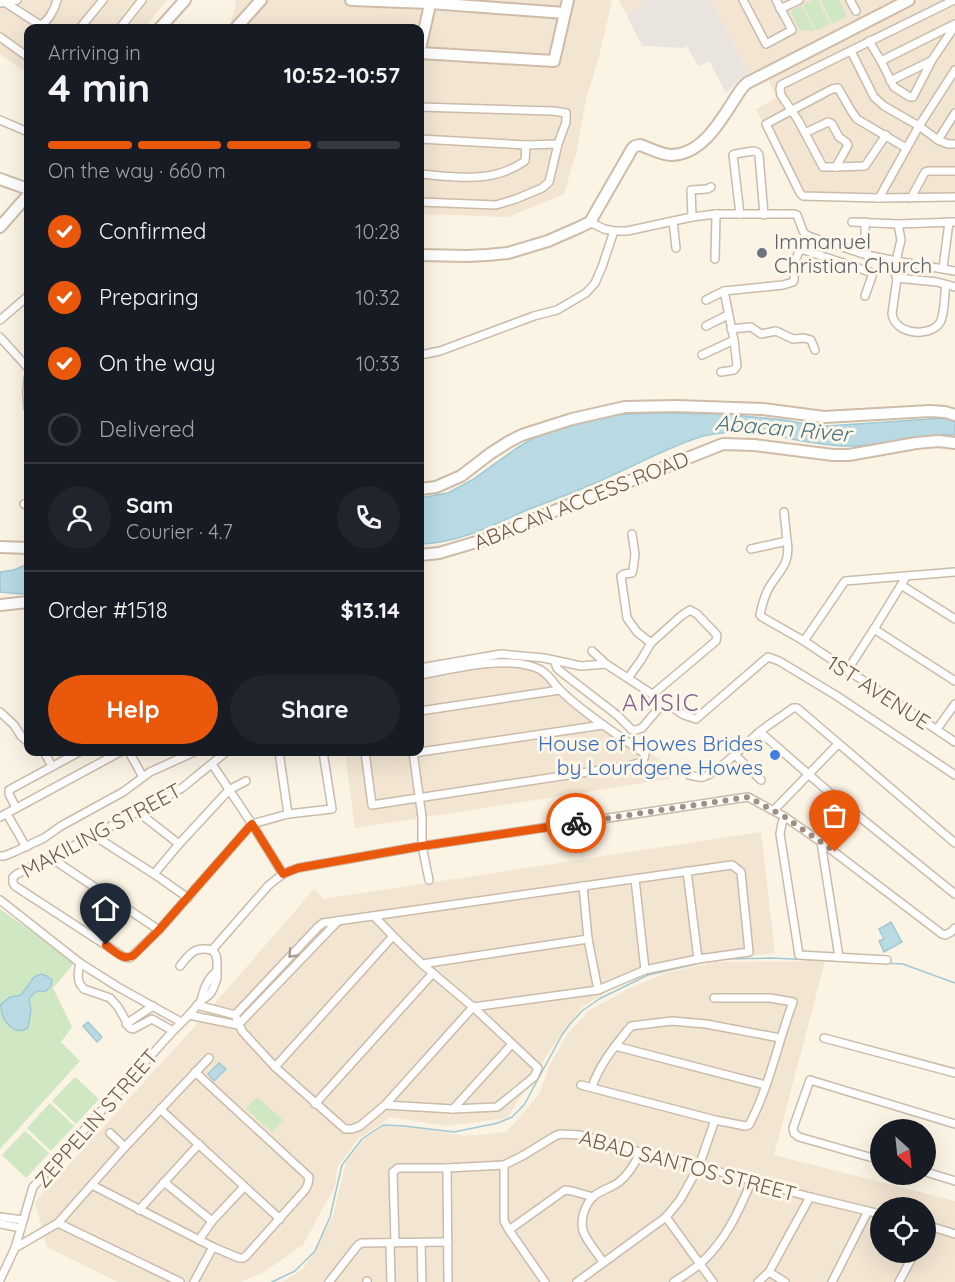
<!DOCTYPE html>
<html lang="en">
<head>
<meta charset="utf-8">
<style>
	:root { --surface:#171b24; --page:#20242c; --text:#f1f3f6; --muted:#9ea1a6; --line:#363941; --accent:#ea580c }
	body { margin:0; font-family:Quicksand,sans-serif; background:var(--page); color:var(--text); height:100vh; display:flex; flex-direction:column; font-size:22px; white-space:nowrap }
	* { box-sizing:border-box; margin:0 }
	p { font-size:20px; color:var(--muted) }
	.icon { flex:none; width:33px; height:33px; fill:none; stroke:currentColor; stroke-width:2; stroke-linecap:round; stroke-linejoin:round }
	.map { position:relative; flex:1; overflow:hidden }
	.side { position:absolute; left:24px; top:24px; width:400px; height:732px; display:flex; flex-direction:column; background:var(--surface); border-radius:12px; box-shadow:0 6px 24px #0002 }
	.side>* { flex:none }
	.needle { width:39px; rotate:153deg }
	.tools { position:absolute; left:870px; top:1119px; display:grid; gap:12px }
	.tools a { display:grid; place-items:center; width:66px; height:66px; border-radius:50%; background:var(--surface); box-shadow:0 6px 24px #0002; font-size:30px }
	.pin { position:absolute; display:grid; place-items:center; width:51px; height:51px; color:#fff; margin:-62px -26px; border-radius:50% 50% 50% 0; rotate:-45deg; box-shadow:0 0 6px #0007 }
	.pin .icon { rotate:45deg }
	.courier { position:absolute; display:grid; place-items:center; width:60px; height:60px; margin:-30px; border:4px solid #ea580c; border-radius:50%; background:#fff; color:#222; box-shadow:0 2px 8px #0007 }
	.head em { font-style:normal; font-weight:800 }
	.head div { display:flex; flex-direction:column-reverse }
	.head { display:flex; align-items:center; justify-content:space-between; height:102px; padding:0 24px }
	h1 { font-size:39px; font-weight:800; line-height:45px }
	.bar { display:grid; grid-template-columns:repeat(4,1fr); gap:9px 6px; align-content:center; height:72px; padding:0 24px }
	.bar i { height:8px; border-radius:4px; background:var(--line) }
	.bar .current { background:var(--accent) }
	.bar p { grid-column:span 4 }
	.line { display:flex; align-items:center; gap:15px; padding:0 24px; border-top:2px solid var(--line) }
	.line div { flex:1 }
	.round { display:grid; place-items:center; flex:none; width:63px; height:63px; border-radius:32px; background:var(--page) }
	ol { padding:0 24px; list-style:none }
	li { display:flex; align-items:center; gap:18px; height:66px }
	li p { margin-inline-start:auto }
	li .icon { padding:6px; border-radius:50%; background:var(--accent); color:#fff; stroke-width:4 }
	li:last-child { color:var(--muted) }
	li i { width:33px; height:33px; border:3px solid var(--line); border-radius:50% }
	.primary-button { display:flex; gap:12px; margin-top:auto; padding:12px 24px }
	.primary-button a { flex:1; height:69px; border-radius:36px; background:var(--accent); color:#fff; font-size:24px; font-weight:800; line-height:69px; text-align:center }
	.primary-button a+a { background:var(--page); color:var(--text) }
	.map>svg:first-child { display:block }
	.residential { fill:#f2e5d2; fill-rule:evenodd }
	.industrial { fill:#eae4de }
	.green { fill:#cfe7c3 }
	.water { fill:#b9dae3; stroke:#a0c9d4; stroke-width:1.5 }
	.lines { fill:none; stroke-linecap:round; stroke-linejoin:round }
	.stream { stroke:#a0c9d4; stroke-width:1.5 }
	.street-casing { stroke:#cbbbaa; stroke-width:10 }
	.secondary-casing { stroke:#cebca9; stroke-width:14 }
	.street { stroke:#fff; stroke-width:7 }
	.secondary { stroke:#fff; stroke-width:10 }
	.oneway { stroke:#aa9d93 }
	.done { stroke:#a19080; stroke-width:6; stroke-dasharray:0 10.8 }
	.route { stroke:#ea580c; stroke-width:8 }
	.worship-dot { fill:#6b7280; stroke:#fef7e9; stroke-width:2 }
	.shop-dot { fill:#3f7fe0; stroke:#fef7e9; stroke-width:2 }
	.labels { text-anchor:middle; dominant-baseline:central; stroke-width:6; stroke-linejoin:round; paint-order:stroke }
	.worship-label { font-size:21px; fill:#5b616d; stroke:#fef7e9; text-anchor:start }
	.street-label { font-size:21px; fill:#715b4b; stroke:#fef7e9 }
	.shop-label { font-size:21px; fill:#366cbe; stroke:#fef7e9; text-anchor:end }
	.water-label { font-size:22px; font-style:italic; fill:#467584; stroke:#fef7e9 }
	.quarter-label { font-size:24px; letter-spacing:1.5px; fill:#82638d; stroke:#fef7e9 }
</style>
</head>
<body>
<div class="map">
<svg width="955" height="1282" viewBox="0 0 955 1282">
	<rect width="100%" height="100%" fill="#fbf3e3"/>
	<!-- residential -->
	<g class="residential">
		<polygon points="0,0 167,0 144,28 28,28 28,74 0,54"/>
		<polygon points="235,0 612,0 598,60 586,99 577,150 564,194 508,217 420,214 420,28 229,28 236,4"/>
		<polygon points="619,0 647,0 627,16"/>
		<polygon points="711,0 898,0 749,74"/>
		<polygon points="918,0 955,0 955,202 802,201 756,109 776,98 768,78"/>
		<polygon points="501,661 543,664 566,691 619,731 669,766 670,779 355,828 345,752 420,752 420,673"/>
		<polygon points="761,832 775,953 696,962 630,979 583,1006 551,1049 507,1118 446,1126 391,1117 357,1140 337,1168 335,1186 303,1245 262,1273 240,1282 118,1282 47,1247 35,1202 197,1024 314,889 323,899"/>
		<path d="M825 961 774 1155 955 1201V1282H282L303 1269 333 1216 346 1162 364 1139 383 1126 420 1128 464 1136 507 1132 539 1094 550 1065 566 1036 590 1010 630 988 666 973 714 962ZM880 1208H926V1252H880Z"/>
	</g>
	<!-- industrial -->
	<polygon class="industrial" points="647,0 711,0 749,74 742,77 726,93 709,61 698,66 687,46 684,48 642,46 627,16"/>
	<!-- green -->
	<g class="green">
		<polygon points="812,0 818,0 830,24 816,31 803,5"/>
		<polygon points="821,0 839,0 847,16 832,24"/>
		<polygon points="801,5 815,31 800,30 790,12"/>
		<polygon points="0,909 75,962 53,988 72,1027 61,1042 80,1061 0,1149"/>
		<polygon points="75,1077 99,1099 76,1124 52,1101"/>
		<polygon points="257,1097 283,1120 272,1132 246,1109"/>
		<polygon points="50,1103 74,1126 51,1151 27,1128"/>
		<polygon points="25,1131 49,1153 26,1178 2,1155"/>
	</g>
	<!-- water -->
	<g class="water">
		<path d="M653 413 723 414 784 420 811 425 828 426 945 418 955 420V435C919 433 883 447 847 446 796 445 745 421 694 439 660 451 628 469 595 483 573 493 550 501 527 510 493 525 459 543 420 544V498L448 493 472 480 517 448 537 436 568 426 610 415Z"/>
		<polygon points="28,564 28,593 21,594 0,592 0,572 14,570"/>
		<polygon points="891,922 902,942 884,952 879,941 884,939 879,929"/>
		<path d="M41 974 47 976 52 980 51 986 46 991C36 992 36 989 29 999L31 1010 28 1028C13 1037 0 1019 1 1004L10 997 21 995 34 977Z"/>
		<polygon points="88,1022 102,1037 97,1042 83,1026"/>
		<polygon points="219,1063 226,1069 214,1081 208,1074"/>
	</g>
	<g class="lines">
		<!-- stream -->
		<g class="stream">
			<polyline points="722,959 771,958 903,964 955,983"/>
			<polyline points="272,1282 295,1271 315,1251 330,1217 342,1165 362,1139 383,1125 404,1126 454,1132 498,1123 512,1117 524,1105 562,1035 570,1024 582,1011 599,999 648,975 709,961"/>
		</g>
		<!-- street casing -->
		<g class="street-casing">
			<g id="street">
				<polyline points="743,0 766,44 792,30 776,0"/>
				<polyline points="850,0 856,11"/>
				<polyline points="0,3 17,0"/>
				<path d="M6 3 40 25C48 22 55 9 57 0"/>
				<polyline points="780,9 799,0"/>
				<polyline points="80,28 103,0"/>
				<polyline points="120,28 142,0"/>
				<polyline points="0,37 28,57"/>
				<polyline points="869,41 881,61 894,87 910,97 913,97 932,60 955,26"/>
				<polyline points="851,51 874,97 884,106 919,126 938,140 948,144 955,144"/>
				<polyline points="881,61 955,24"/>
				<polyline points="890,81 931,61"/>
				<polyline points="420,107 553,111 566,113 566,122 558,144 549,182 542,188 516,199 496,205 420,202"/>
				<polyline points="0,120 28,132"/>
				<polyline points="805,133 826,123 828,122 832,124 839,137 846,142 848,145 836,167"/>
				<polyline points="886,135 865,166 836,167 823,167 798,120 781,95 780,89 781,85 954,0"/>
				<polyline points="420,139 526,145 558,144"/>
				<polyline points="938,140 955,113"/>
				<polyline points="906,148 857,119 852,112 838,88 832,89 766,124 800,193 803,196 879,198 955,197"/>
				<path d="M420 174C457 177 492 184 525 161L526 145"/>
				<polyline points="879,198 919,126 955,70"/>
				<polyline points="911,198 925,172 928,171 955,171"/>
				<polyline points="740,214 733,155 735,154 753,151 757,152 759,155 764,215"/>
				<polyline points="692,217 691,190 707,189 711,187"/>
				<polyline points="673,221 676,248"/>
				<polyline points="590,222 604,229 614,231 627,231 692,217 716,214 794,214 797,215 803,231 806,235 811,237 867,255 896,261 955,271"/>
				<polyline points="852,222 898,224 955,222"/>
				<polyline points="801,249 870,272 872,274 872,276 865,296"/>
				<polyline points="860,253 865,239 865,222"/>
				<polyline points="715,259 716,214"/>
				<polyline points="889,260 897,278 937,282 955,287"/>
				<polyline points="896,261 901,240 898,224"/>
				<polyline points="943,268 949,222"/>
				<path d="M897 278 892 314C896 335 928 337 939 324 945 316 944 295 946 285"/>
				<polyline points="706,300 724,291 783,285 793,282 794,280 795,261 806,235"/>
				<polyline points="0,320 28,296"/>
				<polyline points="706,326 728,315"/>
				<polyline points="731,329 751,327 761,334 776,331 793,339 804,338 811,340 815,350"/>
				<polyline points="0,337 28,368"/>
				<polyline points="420,355 440,351 534,316 557,310 586,293 595,283 602,267 614,231"/>
				<polyline points="702,355 734,340"/>
				<polyline points="721,372 734,370 737,366 734,340 724,291"/>
				<polyline points="28,378 27,393 28,408"/>
				<polyline points="24,504 28,506"/>
				<polyline points="784,512 787,541"/>
				<polyline points="632,534 635,554 633,570 632,573 624,574 621,576 627,618 637,632 651,643"/>
				<path d="M751 549 787 541C791 563 780 570 770 586 765 594 762 605 760 615L762 617 804 641 955 742"/>
				<polyline points="901,585 955,619"/>
				<polyline points="874,629 955,681"/>
				<polyline points="804,641 845,581 955,572"/>
				<polyline points="592,651 606,664"/>
				<polyline points="554,660 557,668 560,671 617,715 632,730 636,730 642,728 664,702"/>
				<polyline points="420,668 501,654 544,658 581,666 606,664 684,715 696,719 768,657 779,661 837,696 955,775"/>
				<polyline points="847,671 874,629 906,577"/>
				<polyline points="628,678 641,660 651,643 681,616 690,610 697,614 717,635 716,641 653,694"/>
				<polyline points="420,711 560,690"/>
				<polyline points="0,712 14,725 21,736 28,742"/>
				<polyline points="937,729 955,704"/>
				<polyline points="760,732 830,793 955,894"/>
				<polyline points="44,752 52,766"/>
				<polyline points="129,752 143,777"/>
				<polyline points="226,752 182,788 51,858 17,874 13,877 13,883 15,886 124,957 130,958 159,930 252,824 288,814 332,809 323,752"/>
				<polyline points="279,752 288,814"/>
				<path d="M365 752 372 805 627 766 643 762 645 754C617 734 586 715 561 691 552 682 547 671 534 667 500 656 454 669 420 675"/>
				<polyline points="413,752 422,817 422,846 429,880"/>
				<polyline points="413,753 603,725"/>
				<polyline points="735,755 761,780"/>
				<polyline points="212,764 252,824 283,874"/>
				<path d="M689 775C694 776 698 778 703 777 718 773 746 744 758 733 769 724 781 717 793 708H797L955 843"/>
				<polyline points="16,808 9,794 9,790 79,752"/>
				<polyline points="774,810 838,744"/>
				<polyline points="138,812 179,844"/>
				<polyline points="7,814 26,847"/>
				<polyline points="0,817 120,752"/>
				<polyline points="785,817 782,823 780,834 799,955 887,960"/>
				<polyline points="93,835 154,874 188,898"/>
				<polyline points="821,842 839,957"/>
				<polyline points="0,856 4,856 14,852 44,838 61,826 123,792 150,772 194,752"/>
				<polyline points="51,858 159,930"/>
				<polyline points="687,871 698,959"/>
				<polyline points="154,874 179,844 229,790 246,781"/>
				<polyline points="635,879 645,970"/>
				<polyline points="583,886 588,939 598,990"/>
				<polyline points="0,900 80,963 118,987 181,1022"/>
				<polyline points="374,916 393,936 422,964 473,1007 538,1068 534,1077 497,1107 453,1109 385,1105"/>
				<path d="M80 963C78 972 76 982 84 989L110 998 118 1007 130 1028 133 1029 152 1019 173 1031"/>
				<polyline points="422,964 588,939"/>
				<path d="M180 966C190 953 195 946 212 950"/>
				<path d="M201 1001C203 991 208 978 216 972"/>
				<polyline points="197,1005 235,1015 318,927 323,923 732,865 741,872 749,952 698,959 645,970 598,990 473,1007 385,1105 360,1126 352,1129 345,1129 275,1067 242,1031 235,1015"/>
				<polyline points="189,1015 238,1025 338,921"/>
				<polyline points="126,1024 153,1006"/>
				<polyline points="824,1038 955,1073"/>
				<polyline points="615,1046 765,1085"/>
				<polyline points="275,1067 393,936"/>
				<path d="M581 1085 715 1120 745 1126 749 1125C769 1088 778 1042 793 1002L770 998H714"/>
				<path d="M592 1087C600 1063 616 1045 631 1026L672 1021 706 1024 780 1038"/>
				<polyline points="315,1104 433,973"/>
				<polyline points="160,1109 280,1219"/>
				<polyline points="453,1109 512,1044"/>
				<polyline points="110,1133 125,1147"/>
				<polyline points="880,1160 799,1137 794,1133 793,1128 810,1080 955,1124"/>
				<polyline points="504,1165 504,1221 509,1230 545,1282"/>
				<polyline points="447,1168 448,1282"/>
				<polyline points="926,1172 955,1181"/>
				<polyline points="164,1182 212,1221"/>
				<polyline points="92,1185 213,1247 239,1258 243,1258 246,1256 305,1190 308,1184 309,1177 195,1072"/>
				<polyline points="139,1210 199,1144"/>
				<polyline points="0,1217 23,1220"/>
				<polyline points="666,1217 713,1282"/>
				<polyline points="58,1223 180,1282"/>
				<polyline points="0,1224 21,1228"/>
				<polyline points="926,1225 955,1234"/>
				<polyline points="509,1230 565,1190 572,1191 593,1197"/>
				<polyline points="199,1240 212,1221 244,1187"/>
				<polyline points="390,1243 391,1282"/>
				<polyline points="395,1243 393,1172 398,1168 447,1168 504,1165 524,1155 555,1136 560,1134 580,1135 640,1152 699,1166 810,1197 880,1214"/>
				<polyline points="421,1243 422,1282"/>
				<polyline points="15,1248 58,1223 125,1147 209,1058"/>
				<path d="M603 1262C597 1252 587 1242 583 1231 580 1219 585 1204 594 1196 601 1190 611 1188 619 1182 629 1174 635 1164 640 1152"/>
				<polyline points="769,1272 785,1282"/>
				<path d="M0 1280 15 1248 33 1187 173 1031 189 1015 201 1001 210 994 213 989 217 978V961L216 955 212 950 268 886C278 877 285 872 298 868L422 846 748 797 785 817 821 842 942 934 945 935 951 932 955 928"/>
				<polyline points="194,1282 213,1247"/>
				<polyline points="329,1282 358,1245 362,1243 448,1242"/>
				<polyline points="367,1282 367,1281"/>
				<polyline points="577,1282 666,1217 680,1200 699,1166 715,1120"/>
				<path d="M674 1282C683 1276 693 1270 701 1263 726 1240 739 1211 752 1180"/>
				<polyline points="758,1282 769,1272 810,1197"/>
				<polyline points="832,1282 868,1211"/>
				<polyline points="899,1282 915,1252"/>
			</g>
		</g>
		<!-- secondary casing -->
		<g class="secondary-casing">
			<g id="secondary">
				<polyline points="351,0 430,3 565,13"/>
				<polyline points="160,28 185,0"/>
				<polyline points="236,28 261,0"/>
				<polyline points="420,49 431,0"/>
				<polyline points="420,53 554,61 568,0"/>
				<polyline points="0,179 28,189"/>
				<polyline points="0,227 28,195"/>
				<path d="M420 255 467 256 487 255 508 253 548 241 580 227 590 222 632 149 635 146 640 145C649 148 660 154 670 155 705 156 725 112 742 88L747 83 909 0"/>
				<polyline points="420,489 436,487 461,476 491,453 510,441 522,435 572,419 625,407 676,406 763,409 824,417 930,411 945,412 955,415"/>
				<polyline points="0,547 28,548"/>
				<polyline points="420,555 439,553 490,538 554,511 723,444 754,445 833,455 849,455 916,443 939,441 955,443"/>
				<polyline points="0,605 28,602"/>
			</g>
		</g>
		<!-- street -->
		<use href="#street" class="street"/>
		<!-- secondary -->
		<use href="#secondary" class="secondary"/>
	</g>
	<!-- one-way arrows -->
	<defs><path id="oneway-chevron" d="M-2-3.5L2.5 0L-2 3.5" fill="none" stroke-width="1.6" stroke-linecap="round" stroke-linejoin="round" transform="scale(1.5)"/></defs>
	<use class="oneway" href="#oneway-chevron" transform="translate(292 954) rotate(133)"/>
	<g class="lines">
		<!-- done -->
		<polyline class="done" points="576,823 748,797 785,817 835,852"/>
		<!-- route -->
		<path class="route" d="M106 945C114 951 124 962 134 955L159 930 252 824 283 874 298 868 422 846 576 823"/>
	</g>
	<!-- markers -->
	<circle class="worship-dot" cx="762" cy="253" r="6"/>
	<circle class="shop-dot" cx="775" cy="755" r="6"/>
	<g class="labels">
		<!-- worship labels -->
		<g class="worship-label">
			<text x="774" y="241">Immanuel<tspan x="774" dy="24">Christian Church</tspan></text>
		</g>
		<!-- street labels -->
		<g class="street-label">
			<text transform="translate(581 500) rotate(-22)">ABACAN ACCESS ROAD</text>
			<text transform="translate(879 692) rotate(33)">1ST AVENUE</text>
			<text transform="translate(101 830) rotate(-28)">MAKILING STREET</text>
			<text transform="translate(96 1118) rotate(-49)">ZEPPELIN STREET</text>
			<text transform="translate(688 1165) rotate(15)">ABAD SANTOS STREET</text>
		</g>
		<!-- shop labels -->
		<g class="shop-label">
			<text x="763" y="743">House of Howes Brides<tspan x="763" dy="24">by Lourdgene Howes</tspan></text>
		</g>
		<!-- water labels -->
		<g class="water-label">
			<text transform="translate(783 428) rotate(5)">Abacan River</text>
		</g>
		<!-- quarter labels -->
		<g class="quarter-label">
			<text x="661" y="702">AMSIC</text>
		</g>
	</g>
</svg>
<div class="tools">
<a><svg class="needle" viewBox="-14 -14 28 28"><path d="M0-13l5 13h-10z" fill="#e53935"/><path d="M0 13l5-13h-10z" fill="#9ea1a6"/></svg></a>
<a><svg class="icon" aria-label="locate" viewBox="0 0 24 24"><circle cx="12" cy="12" r="6"/><path d="M12 2v4M12 18v4M2 12h4M18 12h4"/></svg></a>
</div>
<div class="pin" style="left:835px;top:852px;background:#ea580c"><svg class="icon" aria-label="bag" viewBox="0 0 24 24"><path d="M5 8h14l-1 12H6zM9 8a3 3 0 0 1 6 0"/></svg></div>
<div class="pin" style="left:106px;top:945px;background:#1f2937"><svg class="icon" aria-label="home" viewBox="0 0 24 24"><path d="M3 11l9-7 9 7M6 9v11h12V9"/></svg></div>
<div class="courier" style="left:576px;top:823px"><svg class="icon" aria-label="bike" viewBox="0 0 24 24"><circle cx="6" cy="16" r="4"/><circle cx="18" cy="16" r="4"/><path d="M6 16l4-8h5l3 8M10 8l3 8H6M13 5h3"/></svg></div>
<section class="side">
<div class="head"><div><h1>4 min</h1><p>Arriving in</p></div><em>10:52–10:57</em></div>
<div class="bar"><i class="current"></i><i class="current"></i><i class="current"></i><i></i><p>On the way · 660 m</p></div>
<ol>
<li><svg class="icon" aria-label="check" viewBox="0 0 24 24"><path d="M5 12l5 5 9-10"/></svg>Confirmed<p>10:28</p></li>
<li><svg class="icon" aria-label="check" viewBox="0 0 24 24"><path d="M5 12l5 5 9-10"/></svg>Preparing<p>10:32</p></li>
<li><svg class="icon" aria-label="check" viewBox="0 0 24 24"><path d="M5 12l5 5 9-10"/></svg>On the way<p>10:33</p></li>
<li><i></i>Delivered</li>
</ol>
<div class="line" style="height:108px"><a class="round"><svg class="icon" aria-label="person" viewBox="0 0 24 24"><circle cx="12" cy="8" r="4"/><path d="M4 21q1-7 8-7t8 7"/></svg></a><div><b>Sam</b><p>Courier · 4.7</p></div><a class="round"><svg class="icon" aria-label="phone" viewBox="0 0 24 24"><path d="M5 4h4l2 5-3 2q2 4 5 5l2-3 5 2v4C11 20 4 13 5 4z"/></svg></a></div>
<div class="line" style="height:78px"><div>Order #1518</div><b>$13.14</b></div>
<div class="primary-button"><a>Help</a><a>Share</a></div>
</section>
</div>
</body>
</html>
